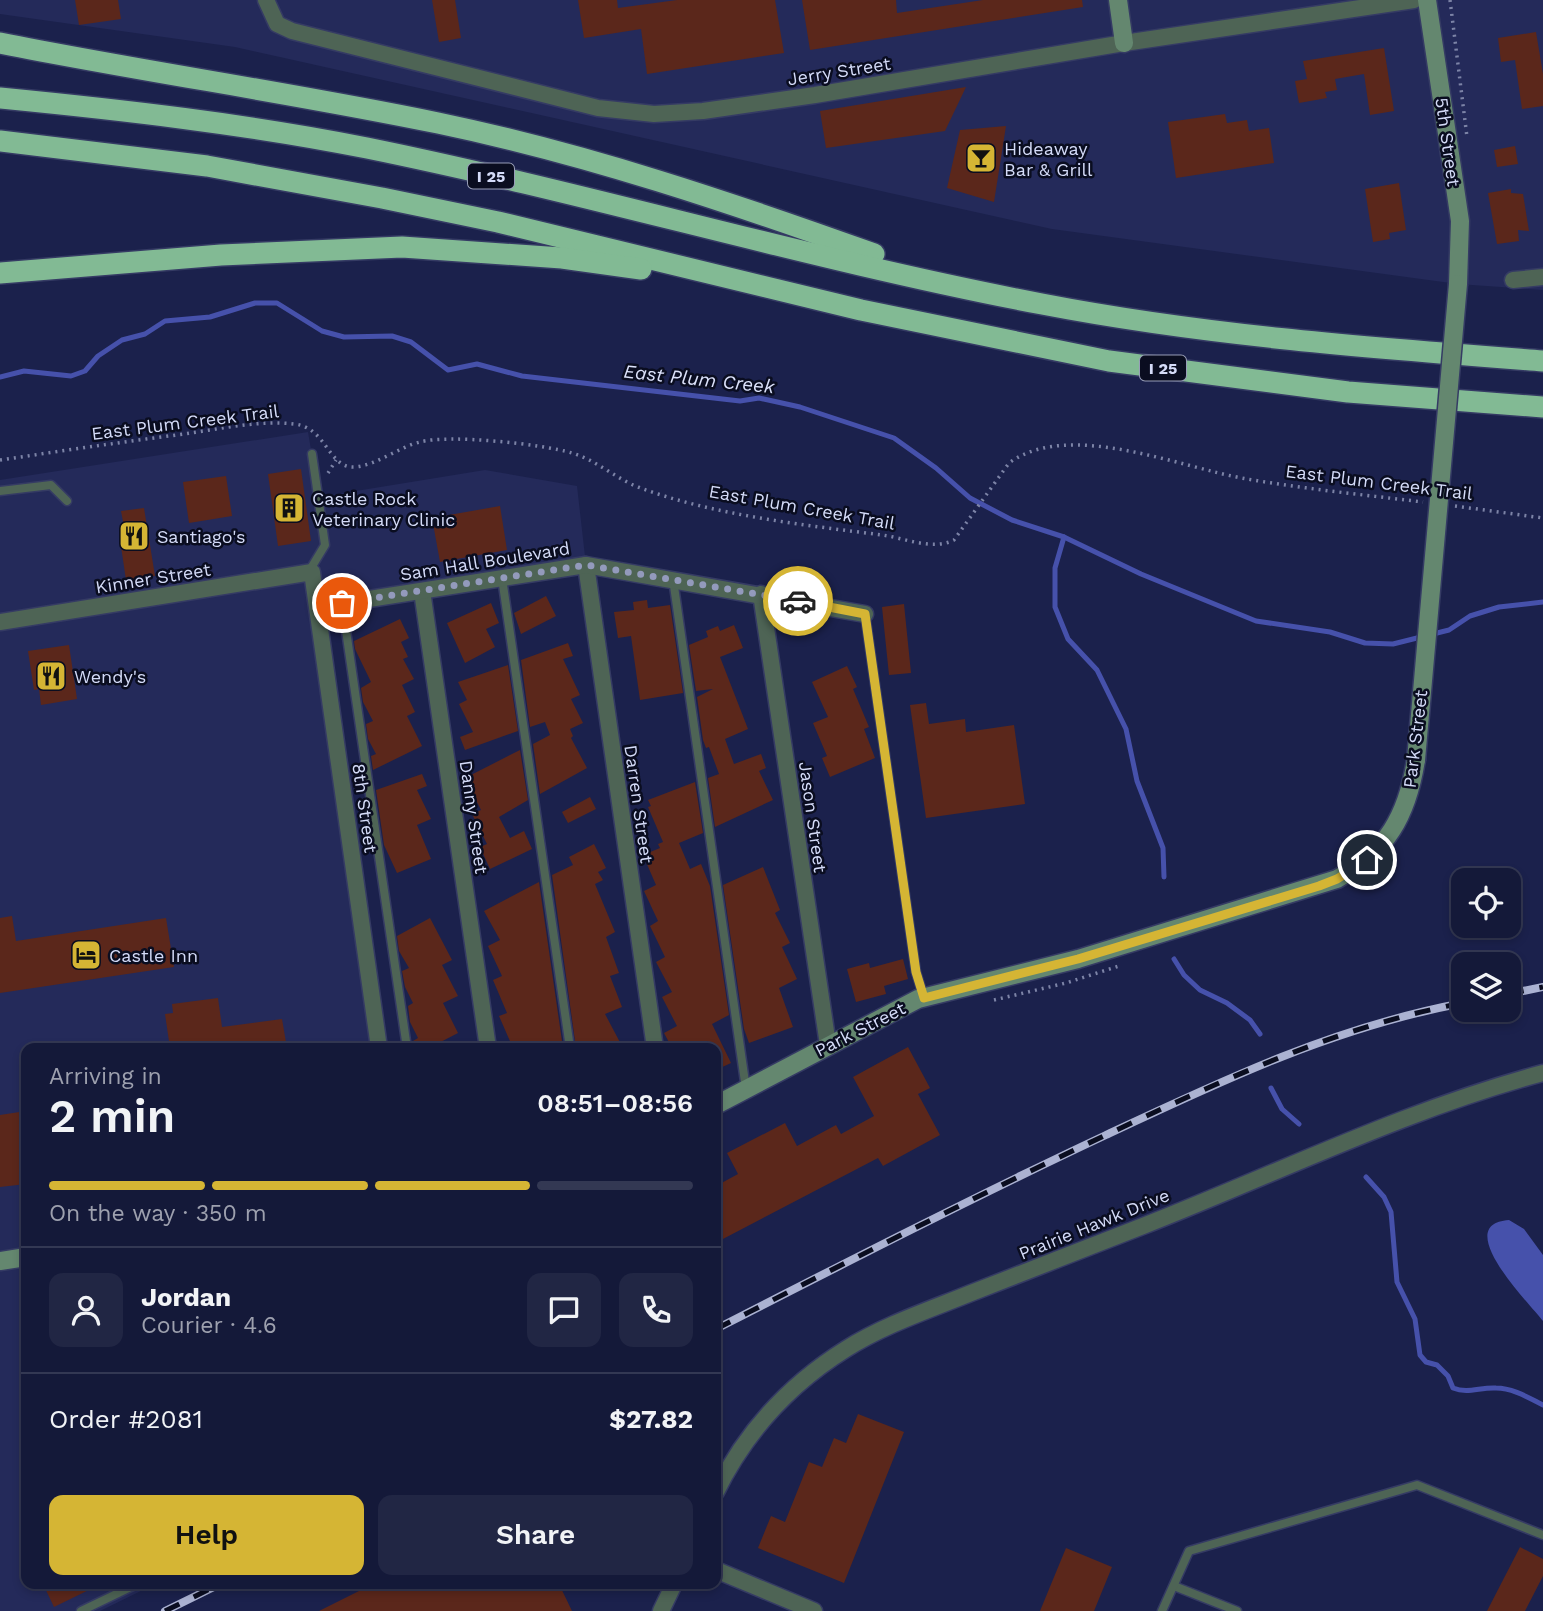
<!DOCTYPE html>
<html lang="en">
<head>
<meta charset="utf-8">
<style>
	:root { --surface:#141939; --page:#212644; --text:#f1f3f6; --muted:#9da0ae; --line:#333853; --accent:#d5b534 }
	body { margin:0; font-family:"Work Sans",sans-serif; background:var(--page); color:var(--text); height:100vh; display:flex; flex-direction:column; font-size:26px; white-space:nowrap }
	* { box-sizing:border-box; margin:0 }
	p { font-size:23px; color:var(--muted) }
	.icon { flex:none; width:38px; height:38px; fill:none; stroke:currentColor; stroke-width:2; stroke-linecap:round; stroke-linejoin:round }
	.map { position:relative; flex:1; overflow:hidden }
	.details { position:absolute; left:21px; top:1043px; width:700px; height:546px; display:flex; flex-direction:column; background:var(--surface); border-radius:14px; box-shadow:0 4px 10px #0003,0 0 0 2px var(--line) }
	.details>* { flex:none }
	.controls { position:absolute; left:1451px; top:868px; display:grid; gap:14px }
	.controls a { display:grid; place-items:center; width:70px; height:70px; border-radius:14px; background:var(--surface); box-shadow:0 4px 10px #0003,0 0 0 2px var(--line); font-size:35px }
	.pin { position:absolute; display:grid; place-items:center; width:60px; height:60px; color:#fff; margin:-30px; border:4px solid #fff; border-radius:50%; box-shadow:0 2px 7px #0007 }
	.courier { position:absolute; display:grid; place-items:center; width:70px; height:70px; margin:-35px; border:5px solid #d5b534; border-radius:50%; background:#fff; color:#222; box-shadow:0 2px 9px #0007 }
	.headline em { font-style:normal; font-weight:600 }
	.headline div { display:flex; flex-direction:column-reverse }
	.headline { display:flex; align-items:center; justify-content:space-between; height:119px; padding:0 28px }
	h1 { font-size:46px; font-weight:600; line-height:52px }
	.bar { display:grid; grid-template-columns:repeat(4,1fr); gap:10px 7px; align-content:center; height:84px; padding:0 28px }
	.bar i { height:9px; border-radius:5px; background:var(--line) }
	.bar .selected { background:var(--accent) }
	.bar p { grid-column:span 4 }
	.line { display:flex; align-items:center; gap:18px; padding:0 28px; border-top:2px solid var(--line) }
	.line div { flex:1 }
	.round { display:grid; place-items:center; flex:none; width:74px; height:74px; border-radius:14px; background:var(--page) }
	.primary-button { display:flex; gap:14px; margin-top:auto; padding:14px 28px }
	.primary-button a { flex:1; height:80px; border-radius:14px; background:var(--accent); color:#111; font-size:28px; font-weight:600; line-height:80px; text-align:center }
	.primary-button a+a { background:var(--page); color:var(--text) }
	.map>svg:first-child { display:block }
	.built { fill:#242a5a }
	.water { fill:#4651ab }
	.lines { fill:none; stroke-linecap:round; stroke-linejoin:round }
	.stream { stroke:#4651ab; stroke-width:5 }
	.building { fill:#5b271b }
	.lane-casing { stroke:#353b64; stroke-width:11 }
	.street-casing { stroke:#353b64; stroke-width:19 }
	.secondary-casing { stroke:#353b64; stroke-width:21 }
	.highway-casing { stroke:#353b64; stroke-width:24 }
	.path { stroke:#7d84a7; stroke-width:3.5; stroke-dasharray:2 5; stroke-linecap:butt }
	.lane { stroke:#4e6455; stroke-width:8 }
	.street { stroke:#4e6455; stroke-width:16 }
	.secondary { stroke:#64876f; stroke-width:18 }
	.highway { stroke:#82ba94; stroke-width:21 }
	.rail-casing { stroke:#abb2d2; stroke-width:8 }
	.rail { stroke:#0a0d20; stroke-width:5; stroke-dasharray:16; stroke-linecap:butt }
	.secondary-bridge-casing { stroke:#353b64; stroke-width:21; stroke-linecap:butt }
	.secondary-bridge { stroke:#64876f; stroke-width:18 }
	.done { stroke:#939abc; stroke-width:7; stroke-dasharray:0 12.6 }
	.route { stroke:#d5b534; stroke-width:9 }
	.labels { text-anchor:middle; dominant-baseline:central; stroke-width:5; stroke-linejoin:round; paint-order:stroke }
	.shield { fill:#0a0d20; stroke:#979db7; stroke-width:2 }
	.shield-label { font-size:16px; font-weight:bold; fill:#d4dbf8 }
	.street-label { font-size:18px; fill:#d4dbf8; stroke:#0a0d20 }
	.poi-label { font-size:18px; fill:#d4dbf8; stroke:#0a0d20; text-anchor:start }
	.water-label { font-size:19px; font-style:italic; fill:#dce2fb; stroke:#0a0d20 }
</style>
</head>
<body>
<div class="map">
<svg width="1543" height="1611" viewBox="0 0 1543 1611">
	<rect width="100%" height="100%" fill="#1b214c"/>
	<!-- built -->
	<g class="built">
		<polygon points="0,0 1543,0 1543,290 1458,284 1052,229 235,47 0,14"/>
		<polygon points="308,432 319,497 485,470 577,486 586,565 318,607 379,1048 26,1048 26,1584 155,1584 100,1611 0,1611 0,480"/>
	</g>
	<!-- water -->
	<path class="water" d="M1509 1220 1524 1229 1543 1255V1321C1529 1303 1450 1224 1509 1220Z"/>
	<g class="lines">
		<!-- stream -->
		<g class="stream">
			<polyline points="0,377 24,371 71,376 85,371 98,356 122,340 145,334 165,321 210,317 255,303 277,303 322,331 344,337 392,336 411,342 448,370 477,364 522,376 740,401 759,398 800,407 894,438 936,468 970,498 1012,520 1064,537 1141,574 1256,621 1330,632 1365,643 1393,644 1449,630 1470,616 1499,607 1543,602"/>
			<polyline points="1064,537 1055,568 1055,607 1068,639 1097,670 1126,729 1137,781 1163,848 1164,877"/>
			<polyline points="1174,959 1184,975 1200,990 1227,1003 1250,1020 1260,1034"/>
			<polyline points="1271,1088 1282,1109 1299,1124"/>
			<path d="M1366 1177 1384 1197 1391 1212 1397 1282 1415 1319 1420 1355 1426 1362 1437 1365 1448 1376 1453 1388C1468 1394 1480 1387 1496 1388 1513 1388 1529 1398 1543 1405"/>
		</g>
	</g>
	<!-- building -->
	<g class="building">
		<polygon points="75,0 118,0 121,19 79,25"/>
		<polygon points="432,0 455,0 461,38 439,42"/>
		<polygon points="578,0 617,0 618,8 677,0 775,0 784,53 647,74 641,29 584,38"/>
		<polygon points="802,0 896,0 897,13 983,0 1082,0 1083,7 810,50"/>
		<polygon points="1536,32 1543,74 1543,106 1522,109 1515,60 1501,62 1498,38"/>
		<polygon points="1384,48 1394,111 1370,115 1364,74 1335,79 1337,90 1325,92 1327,98 1299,103 1295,81 1307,79 1303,61"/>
		<polygon points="966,87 945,131 826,148 820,111"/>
		<polygon points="1225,114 1227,123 1247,120 1249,131 1269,128 1274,163 1176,178 1168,122"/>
		<polygon points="1006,126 994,202 947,188 960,130"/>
		<polygon points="1515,146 1518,164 1497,167 1494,150"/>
		<polygon points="1399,183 1406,230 1389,233 1390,239 1373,242 1365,189"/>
		<polygon points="1511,189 1511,193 1523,194 1529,231 1518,230 1519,241 1497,244 1488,193"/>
		<polygon points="301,469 311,541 278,546 268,474"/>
		<polygon points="226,476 232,516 189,523 183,482"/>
		<polygon points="500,506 507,550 440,562 432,518"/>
		<polygon points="144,508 155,576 126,580 119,533 125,532 121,511"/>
		<polygon points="546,596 556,616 521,634 514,613"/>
		<polygon points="647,600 648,608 670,605 683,693 640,700 631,636 618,638 614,612 634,610 633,602"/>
		<polygon points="491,603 499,623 486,629 495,647 465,663 447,623"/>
		<polygon points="904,604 911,673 889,675 882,607"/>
		<polygon points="400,619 409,638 401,642 408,657 403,659 414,679 402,685 415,712 407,716 422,746 373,770 371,756 376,754 368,739 366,724 373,721 363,702 361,688 371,682 355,649 354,641"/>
		<polygon points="734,625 743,648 720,657 748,729 725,739 734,764 761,754 766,768 759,771 773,800 715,827 708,778 719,774 709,747 706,748 703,740 697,697 713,689 696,691 689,645 708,637 706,631 718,626 720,631"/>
		<polygon points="568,643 573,656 563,659 580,695 571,699 583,723 570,729 573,736 571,738 587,768 540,794 533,744 550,735 545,722 530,727 521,660"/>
		<polygon points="69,645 77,699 41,705 39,689 34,690 28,651"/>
		<polygon points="508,665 518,731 465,750 460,737 473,732 459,704 467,700 458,682"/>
		<polygon points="847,666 857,687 853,689 869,727 864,729 875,758 830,777 822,758 827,756 813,723 828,717 812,682"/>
		<polygon points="926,703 929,724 965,719 966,732 1014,725 1025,804 926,818 910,705"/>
		<polygon points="520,750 528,800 499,817 510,838 524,831 532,849 490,869 480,847 487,844 472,814 481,810 465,778"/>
		<polygon points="422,774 427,786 417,790 431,819 417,825 431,859 397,873 384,845 376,790"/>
		<polygon points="695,782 703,833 679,843 690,869 701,864 710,886 729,1015 712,1024 731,1063 716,1070 716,1048 672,1048 664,1033 677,1026 662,997 672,992 656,962 665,957 650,926 658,921 644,891 656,885 643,855 660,848 658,844 663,842 648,807 651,806 648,800"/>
		<polygon points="590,797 596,809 568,823 562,812"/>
		<polygon points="594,844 606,868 598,872 603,880 595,884 615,932 606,937 619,973 610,976 622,1007 605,1014 623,1048 576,1048 552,875 573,865 569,857"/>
		<polygon points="763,867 780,910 775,913 790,943 782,947 797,979 779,988 793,1027 749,1043 744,1029 723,885"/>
		<polygon points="539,882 563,1048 513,1048 499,1016 507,1013 493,980 502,976 488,946 500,940 484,911"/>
		<polygon points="12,916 16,941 166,918 174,967 0,993 0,918"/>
		<polygon points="430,918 452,960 442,965 458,996 443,1003 458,1033 429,1048 413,1048 413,1041 418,1038 410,1022 408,1006 413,1003 405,987 402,971 409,968 399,951 397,936"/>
		<polygon points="903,959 908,979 884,986 886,994 856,1002 847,969 869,963 870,968"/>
		<polygon points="218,998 222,1027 282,1019 287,1048 170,1048 165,1014 173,1013 172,1004"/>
		<polygon points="908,1047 930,1088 918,1094 940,1135 883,1166 878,1158 721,1240 716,1230 716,1186 738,1174 727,1153 785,1123 797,1146 836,1125 841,1134 874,1116 853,1077"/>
		<polygon points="26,1111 26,1184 0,1187 0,1115"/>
		<polygon points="858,1414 904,1432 844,1583 758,1548 771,1516 785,1522 809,1462 822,1467 834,1438 846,1443"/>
		<polygon points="1520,1547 1543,1559 1543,1576 1525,1611 1487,1611"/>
		<polygon points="1066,1548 1112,1567 1094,1611 1040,1611"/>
		<polygon points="43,1584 101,1584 54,1607"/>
		<polygon points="373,1584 559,1584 572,1611 319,1611"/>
	</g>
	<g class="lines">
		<!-- lane casing -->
		<g class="lane-casing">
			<g id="lane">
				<polyline points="0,491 51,485 67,501"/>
				<polyline points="308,573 325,545 312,454"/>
				<polyline points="502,578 570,1048"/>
				<polyline points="673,579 746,1089"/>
				<polyline points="342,603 407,1048"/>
				<polyline points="865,614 916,972 924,998"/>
				<polyline points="1174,1586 1237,1611"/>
				<polyline points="81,1611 137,1584"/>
				<polyline points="1162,1611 1189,1551 1417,1485 1543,1535"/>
			</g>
		</g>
		<!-- street casing -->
		<g class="street-casing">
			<g id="street">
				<polyline points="266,0 277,24 292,31 598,108 654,114 703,111 815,95 1124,43 1414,0"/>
				<polyline points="1513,280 1543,277"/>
				<polyline points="586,565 655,1048"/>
				<polyline points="422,591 488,1048"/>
				<polyline points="761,594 828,1045"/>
				<polyline points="318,607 586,565 865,614"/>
				<polyline points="0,622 312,572 379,1048"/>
				<path d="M716 1492C745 1433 790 1384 846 1349 884 1325 929 1310 971 1293 1028 1271 1086 1248 1143 1226 1276 1174 1405 1110 1543 1073"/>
				<polyline points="716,1570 814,1611"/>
				<polyline points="661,1611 674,1584"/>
			</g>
		</g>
		<!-- secondary casing -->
		<g class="secondary-casing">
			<g id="secondary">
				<polyline points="1118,0 1124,43"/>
				<polyline points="1427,0 1460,221 1458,284"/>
				<path d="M716 1105 918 999 1078 959 1337 879C1387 851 1407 816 1416 760"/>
				<polyline points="0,1261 26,1257"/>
			</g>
		</g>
		<!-- highway casing -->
		<g class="highway-casing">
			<g id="highway">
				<path d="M0 43C145 72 293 93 438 123 587 154 732 203 874 254"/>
				<path d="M0 98C123 110 246 124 367 148 593 194 815 261 1042 304 1208 336 1375 348 1543 361"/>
				<polyline points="0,141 207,166 382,198 498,222 861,310 1109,361 1348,392 1543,407"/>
				<polyline points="0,273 221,255 402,247 562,258 641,269"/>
			</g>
		</g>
		<!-- path -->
		<g class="path">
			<polyline points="1450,0 1467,137"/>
			<path d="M0 460C61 451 122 442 184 434 219 429 259 420 294 424 327 427 328 469 355 467 377 465 399 447 420 442 448 434 542 444 572 453 596 460 615 478 638 487 712 515 804 525 882 535 905 538 932 551 954 540L1009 463C1069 419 1181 468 1247 479 1306 489 1365 495 1423 502"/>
			<polyline points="328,473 336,460"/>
			<polyline points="1455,506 1543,518"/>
			<polyline points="994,1000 1066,983 1122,965"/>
		</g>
		<!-- lane -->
		<use href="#lane" class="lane"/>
		<!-- street -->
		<use href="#street" class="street"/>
		<!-- secondary -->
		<use href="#secondary" class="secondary"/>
		<!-- highway -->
		<use href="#highway" class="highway"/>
		<!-- rail casing -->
		<g class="rail-casing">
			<g id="rail">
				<polyline points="1508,994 1543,987"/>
				<path d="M716 1329C845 1263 974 1197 1106 1135 1223 1080 1335 1027 1463 1003"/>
				<polyline points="165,1611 220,1584"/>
			</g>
		</g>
		<!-- rail -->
		<use href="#rail" class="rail"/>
		<!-- secondary-bridge casing -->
		<g class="secondary-bridge-casing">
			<polyline id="secondary-bridge" points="1416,760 1458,284"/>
		</g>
		<!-- secondary-bridge -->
		<use href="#secondary-bridge" class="secondary-bridge"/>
	</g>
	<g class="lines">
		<!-- done -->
		<polyline class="done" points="342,603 586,565 798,601"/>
		<!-- route -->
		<polyline class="route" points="798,601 865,614 916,972 924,998 1078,959 1319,886 1337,879 1367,860"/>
	</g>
	<!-- icons -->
	<defs>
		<g id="bar-square" transform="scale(1.575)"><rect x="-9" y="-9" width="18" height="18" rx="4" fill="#d5b534" stroke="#0a0d20"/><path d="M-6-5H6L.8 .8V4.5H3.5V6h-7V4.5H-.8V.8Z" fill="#111"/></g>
		<g id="building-square" transform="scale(1.575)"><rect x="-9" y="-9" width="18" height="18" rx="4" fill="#d5b534" stroke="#0a0d20"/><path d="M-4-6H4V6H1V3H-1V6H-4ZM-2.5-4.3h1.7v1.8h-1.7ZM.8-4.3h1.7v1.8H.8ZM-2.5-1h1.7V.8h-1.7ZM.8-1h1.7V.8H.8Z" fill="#111"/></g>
		<g id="restaurant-square" transform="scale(1.575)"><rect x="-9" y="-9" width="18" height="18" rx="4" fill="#d5b534" stroke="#0a0d20"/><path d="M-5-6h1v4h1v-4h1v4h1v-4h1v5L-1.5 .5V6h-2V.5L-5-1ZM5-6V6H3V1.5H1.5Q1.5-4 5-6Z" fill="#111"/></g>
		<g id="hotel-square" transform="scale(1.575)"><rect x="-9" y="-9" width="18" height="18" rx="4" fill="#d5b534" stroke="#0a0d20"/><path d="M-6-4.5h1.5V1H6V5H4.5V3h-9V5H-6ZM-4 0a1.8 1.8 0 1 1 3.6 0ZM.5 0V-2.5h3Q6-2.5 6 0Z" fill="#111"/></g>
	</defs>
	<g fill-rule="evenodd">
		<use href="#bar-square" x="981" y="158"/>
		<use href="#building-square" x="289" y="508"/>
		<use href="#restaurant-square" x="134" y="536"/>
		<use href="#restaurant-square" x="51" y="676"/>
		<use href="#hotel-square" x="86" y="955"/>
	</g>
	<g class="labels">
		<!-- shield labels -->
		<g class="shield">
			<rect x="468" y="163.5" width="46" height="25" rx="5"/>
			<rect x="1140" y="355.5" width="46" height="25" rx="5"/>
		</g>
		<g class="shield-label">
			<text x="491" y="176">I 25</text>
			<text x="1163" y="368">I 25</text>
		</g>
		<!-- street labels -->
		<g class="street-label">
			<text transform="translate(839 71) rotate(-9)">Jerry Street</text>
			<text transform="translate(1448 142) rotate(82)">5th Street</text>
			<text transform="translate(185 422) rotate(-7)">East Plum Creek Trail</text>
			<text transform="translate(1379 482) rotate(7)">East Plum Creek Trail</text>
			<text transform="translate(802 507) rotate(10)">East Plum Creek Trail</text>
			<text transform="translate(485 561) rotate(-9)">Sam Hall Boulevard</text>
			<text transform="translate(153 578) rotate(-9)">Kinner Street</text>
			<text transform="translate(1415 739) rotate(-83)">Park Street</text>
			<text transform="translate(639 804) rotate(82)">Darren Street</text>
			<text transform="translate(365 808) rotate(82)">8th Street</text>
			<text transform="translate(474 817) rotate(82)">Danny Street</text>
			<text transform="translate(813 817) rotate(82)">Jason Street</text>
			<text transform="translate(860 1029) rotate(-27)">Park Street</text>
			<text transform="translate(1094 1224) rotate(-22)">Prairie Hawk Drive</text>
		</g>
		<!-- poi labels -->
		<g class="poi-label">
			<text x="1004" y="148">Hideaway<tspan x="1004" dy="21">Bar &amp; Grill</tspan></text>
			<text x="312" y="498">Castle Rock<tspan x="312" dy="21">Veterinary Clinic</tspan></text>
			<text x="157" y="536">Santiago's</text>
			<text x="74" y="676">Wendy's</text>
			<text x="109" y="955">Castle Inn</text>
		</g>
		<!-- water labels -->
		<g class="water-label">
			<text transform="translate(699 379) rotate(6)">East Plum Creek</text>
		</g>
	</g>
</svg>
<div class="controls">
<a><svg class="icon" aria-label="locate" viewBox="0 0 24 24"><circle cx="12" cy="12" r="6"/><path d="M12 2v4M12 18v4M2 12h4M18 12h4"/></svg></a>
<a><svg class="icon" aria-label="layers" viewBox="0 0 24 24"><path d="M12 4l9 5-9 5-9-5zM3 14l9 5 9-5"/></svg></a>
</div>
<div class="pin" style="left:342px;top:603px;background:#ea580c"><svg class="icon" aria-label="bag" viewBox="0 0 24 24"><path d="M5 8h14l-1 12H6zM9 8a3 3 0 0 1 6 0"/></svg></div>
<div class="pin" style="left:1367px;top:860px;background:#1f2937"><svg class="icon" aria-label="home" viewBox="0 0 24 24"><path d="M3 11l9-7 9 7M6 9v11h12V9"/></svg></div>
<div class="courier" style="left:798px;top:601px"><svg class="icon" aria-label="car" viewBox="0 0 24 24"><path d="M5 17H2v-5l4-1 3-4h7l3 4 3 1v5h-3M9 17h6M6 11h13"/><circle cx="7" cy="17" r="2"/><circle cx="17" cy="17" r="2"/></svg></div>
<section class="details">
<div class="headline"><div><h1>2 min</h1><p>Arriving in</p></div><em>08:51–08:56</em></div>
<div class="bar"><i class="selected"></i><i class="selected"></i><i class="selected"></i><i></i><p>On the way · 350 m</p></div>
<div class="line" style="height:126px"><a class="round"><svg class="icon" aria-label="person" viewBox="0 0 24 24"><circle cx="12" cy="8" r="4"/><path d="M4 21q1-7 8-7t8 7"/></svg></a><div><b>Jordan</b><p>Courier · 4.6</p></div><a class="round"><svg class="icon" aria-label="chat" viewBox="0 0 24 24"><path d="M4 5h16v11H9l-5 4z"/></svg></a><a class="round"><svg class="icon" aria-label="phone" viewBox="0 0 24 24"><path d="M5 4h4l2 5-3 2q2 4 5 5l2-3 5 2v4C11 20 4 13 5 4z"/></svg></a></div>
<div class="line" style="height:91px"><div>Order #2081</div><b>$27.82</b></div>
<div class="primary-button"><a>Help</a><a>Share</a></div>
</section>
</div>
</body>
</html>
